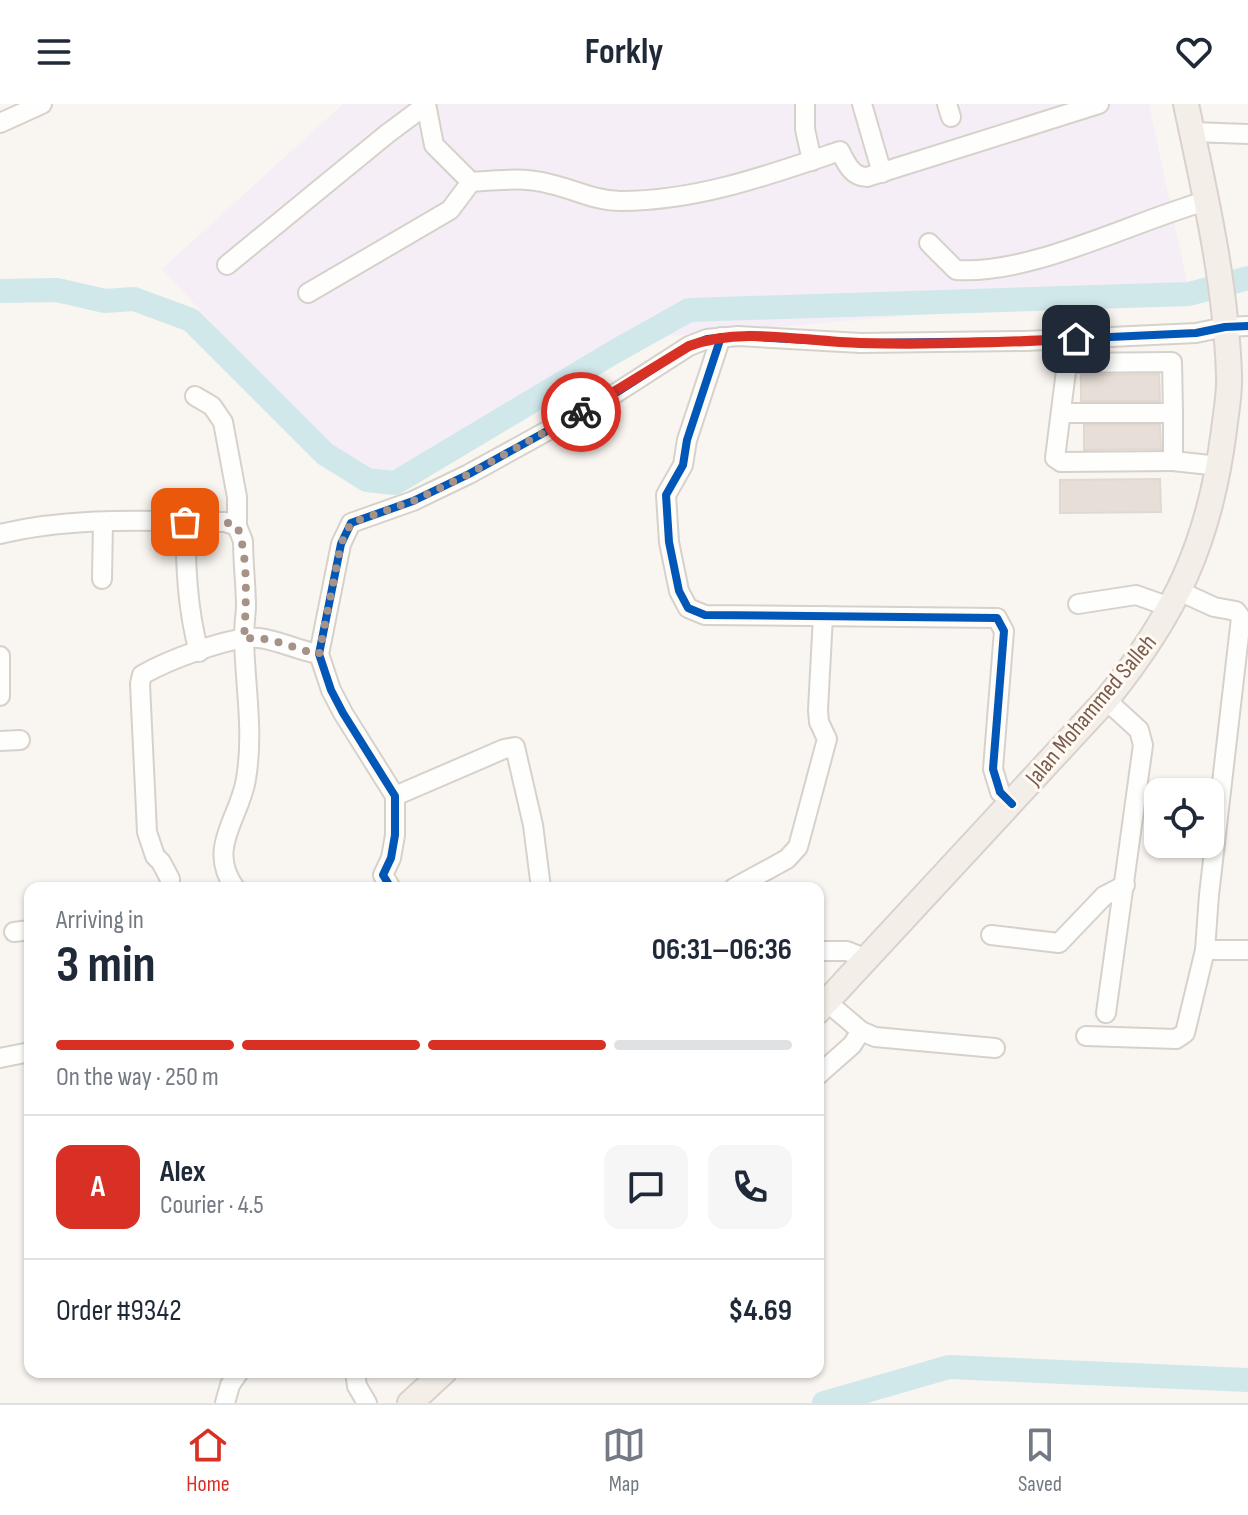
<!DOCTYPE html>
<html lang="en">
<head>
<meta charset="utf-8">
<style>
	:root { --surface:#fff; --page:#f6f6f7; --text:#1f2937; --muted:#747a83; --line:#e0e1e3; --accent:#d93025 }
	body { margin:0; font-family:"Sofia Sans Condensed",sans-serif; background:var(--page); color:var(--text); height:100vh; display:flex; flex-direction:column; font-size:30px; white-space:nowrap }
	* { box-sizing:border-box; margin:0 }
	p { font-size:26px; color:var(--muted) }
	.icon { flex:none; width:44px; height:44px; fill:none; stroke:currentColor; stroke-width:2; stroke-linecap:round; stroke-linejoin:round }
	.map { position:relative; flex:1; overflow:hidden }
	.side { position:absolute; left:24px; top:778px; width:800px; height:496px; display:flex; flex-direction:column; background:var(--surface); border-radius:16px; box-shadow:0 2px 6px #0004 }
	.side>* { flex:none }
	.tools { position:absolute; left:1144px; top:674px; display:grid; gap:16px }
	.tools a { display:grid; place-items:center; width:80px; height:80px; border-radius:16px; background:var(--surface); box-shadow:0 2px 6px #0004; font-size:40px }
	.pin { position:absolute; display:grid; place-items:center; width:68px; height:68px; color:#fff; margin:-34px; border-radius:16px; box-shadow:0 4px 12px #0006 }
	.courier { position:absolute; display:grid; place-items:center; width:80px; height:80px; margin:-40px; border:6px solid #d93025; border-radius:50%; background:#fff; color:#222; box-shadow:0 2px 10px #0007 }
	.headline em { font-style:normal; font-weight:700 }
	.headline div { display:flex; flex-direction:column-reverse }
	.headline { display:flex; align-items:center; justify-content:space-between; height:136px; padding:0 32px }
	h1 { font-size:52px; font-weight:700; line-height:60px }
	.bar { display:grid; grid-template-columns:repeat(4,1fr); gap:12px 8px; align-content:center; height:96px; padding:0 32px }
	.bar i { height:10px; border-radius:6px; background:var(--line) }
	.bar .on { background:var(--accent) }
	.bar p { grid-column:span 4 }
	.line { display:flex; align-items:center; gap:20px; padding:0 32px; border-top:2px solid var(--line) }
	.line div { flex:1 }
	.round { display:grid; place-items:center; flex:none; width:84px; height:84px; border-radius:16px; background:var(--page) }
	header { display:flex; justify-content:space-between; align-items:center; height:104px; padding:0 32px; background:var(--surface); font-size:36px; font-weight:700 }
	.tab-bar { display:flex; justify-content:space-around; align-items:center; height:112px; border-top:2px solid var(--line); background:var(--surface); font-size:22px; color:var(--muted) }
	.tab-bar a { display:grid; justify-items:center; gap:4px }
	.tab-bar .on { color:var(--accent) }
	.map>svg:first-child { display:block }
	.education { fill:#f6eef6 }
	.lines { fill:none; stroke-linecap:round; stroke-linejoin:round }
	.river { stroke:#d0e8ea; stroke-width:24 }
	.building { fill:#e6ded7; stroke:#e2d8d2; stroke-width:2 }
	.minor-casing { stroke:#d7d1cb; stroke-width:22 }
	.major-casing { stroke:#dad1cc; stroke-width:28 }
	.minor { stroke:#fefefd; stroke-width:18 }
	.major { stroke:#f3eee8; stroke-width:24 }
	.cycleway-casing { stroke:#fffaf3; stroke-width:13 }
	.cycleway { stroke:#0057b8; stroke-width:8 }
	.done { stroke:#a69286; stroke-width:8; stroke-dasharray:0 14.4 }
	.route { stroke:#d93025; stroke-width:10 }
	.labels { text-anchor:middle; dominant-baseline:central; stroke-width:6; stroke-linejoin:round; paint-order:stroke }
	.street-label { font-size:24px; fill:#7a5c4d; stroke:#fffaf3 }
</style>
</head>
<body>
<header><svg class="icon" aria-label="menu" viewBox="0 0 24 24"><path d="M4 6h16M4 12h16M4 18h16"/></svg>Forkly<svg class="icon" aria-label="heart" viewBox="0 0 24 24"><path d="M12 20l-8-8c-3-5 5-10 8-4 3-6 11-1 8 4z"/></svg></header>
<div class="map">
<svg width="1248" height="1299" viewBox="0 0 1248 1299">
	<rect width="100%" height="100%" fill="#f9f5f0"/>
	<!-- education -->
	<polygon class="education" points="343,0 1149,0 1188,182 1076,197 660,233 393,377 334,351 162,165"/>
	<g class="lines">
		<!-- river -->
		<g class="river">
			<polyline points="0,187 57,186 105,197 134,195 191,216 325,350 367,376 395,379 614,248 689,206 1189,190 1248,174"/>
			<polyline points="824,1299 949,1263 1248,1276"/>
		</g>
	</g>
	<!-- building -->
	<g class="building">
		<polygon points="1159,270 1160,297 1081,297 1081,271"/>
		<polygon points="1084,321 1160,321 1161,345 1084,346"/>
		<polygon points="1160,375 1161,408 1060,409 1060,376"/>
	</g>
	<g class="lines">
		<!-- minor casing -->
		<g class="minor-casing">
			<g id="minor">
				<path d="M426 0 434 41 471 78C497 76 525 73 550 80 574 85 595 97 621 97 697 97 769 71 840 47 846 59 852 73 867 73L1099 0"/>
				<polyline points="805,0 805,25 812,57"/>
				<polyline points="862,0 882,69"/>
				<polyline points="947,0 951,13"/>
				<polyline points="0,19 42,0"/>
				<polyline points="1192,28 1248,30"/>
				<path d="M929 139 956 166C1032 171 1131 118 1206 97"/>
				<polyline points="227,161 387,30 426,1"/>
				<polyline points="308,189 450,106 471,78"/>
				<polyline points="721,233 687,336 683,361 666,391 669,438 679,487 688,504 705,511 997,514 1004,527 993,665 1000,688 1012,700"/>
				<path d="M195 292 212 302 223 318 237 393V422L243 437C243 459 246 482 246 504 245 514 244 524 244 535 245 582 254 627 246 675 240 714 206 744 235 784"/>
				<polyline points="1061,309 1173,309 1173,357 1219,362"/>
				<polyline points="1173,309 1172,258 1067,259 1055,354 1061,358 1173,357"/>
				<path d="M185 418C186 462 187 505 199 548"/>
				<path d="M0 430C73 412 150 417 225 418L237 422"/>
				<polyline points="102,475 103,418"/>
				<polyline points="1078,500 1136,491 1170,503"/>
				<polyline points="0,552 0,592"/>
				<polyline points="1106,596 1139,626 1143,641 1106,909"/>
				<polyline points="0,637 20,636"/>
				<polyline points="395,692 504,645 515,643 533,721 541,784"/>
				<path d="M170 784V775L161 758 155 752 147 728 140 580 142 571C166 557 232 531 259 534 278 536 299 547 319 550"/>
				<polyline points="391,784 383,771 391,754 395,731 395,692 343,609 331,586 319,550 341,440 351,419 413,397 469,370 616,289 689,242 707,235 738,232 860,239 1025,237 1196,229 1225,223 1248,222"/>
				<polyline points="734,784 787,755 798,743 827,635 819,618 818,606 823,512"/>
				<polyline points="14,828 30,826"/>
				<polyline points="991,831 1059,839 1104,792 1125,781"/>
				<polyline points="1205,846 1248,846"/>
				<polyline points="818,847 847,847 867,855"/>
				<polyline points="827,898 861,927"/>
				<polyline points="1086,932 1176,935 1185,929 1205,846 1209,791 1241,514 1236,507 1214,503 1179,487"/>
				<polyline points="0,954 30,948"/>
				<polyline points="818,971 852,941 861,927 875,933 995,944"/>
				<polyline points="355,1268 357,1282 367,1299"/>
				<polyline points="225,1299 230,1281 239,1268"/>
			</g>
		</g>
		<!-- major casing -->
		<g class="major-casing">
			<g id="major">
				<path d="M818 907 1106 596C1176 510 1210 437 1224 326 1226 308 1230 289 1229 271 1226 180 1205 89 1186 0"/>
				<polyline points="410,1299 444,1268"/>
			</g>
		</g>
		<!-- minor -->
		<use href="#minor" class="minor"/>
		<!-- major -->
		<use href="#major" class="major"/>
		<!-- cycleway casing -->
		<g class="cycleway-casing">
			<g id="cycleway">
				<polyline points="721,233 687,336 683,361 666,391 669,438 679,487 688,504 705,511 997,514 1004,527 993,665 1000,688 1012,700"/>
				<polyline points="391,784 383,771 391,754 395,731 395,692 343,609 331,586 319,550 341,440 351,419 413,397 469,370 616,289 689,242 707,235 738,232 860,239 1025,237 1196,229 1225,223 1248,222"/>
			</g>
		</g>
		<!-- cycleway -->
		<use href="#cycleway" class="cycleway"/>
	</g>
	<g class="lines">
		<!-- done -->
		<path class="done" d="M185 418H225L237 422C249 452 246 502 244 535 268 530 295 546 319 550L341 440 351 419 413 397 469 370 581 308"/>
		<!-- route -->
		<path class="route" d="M581 308 689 242C743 222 805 238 860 239 932 241 1005 238 1076 235"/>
	</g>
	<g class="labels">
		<!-- street labels -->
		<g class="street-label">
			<text transform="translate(1091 606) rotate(-50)">Jalan Mohammed Salleh</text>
		</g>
	</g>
</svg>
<div class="tools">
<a><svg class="icon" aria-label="locate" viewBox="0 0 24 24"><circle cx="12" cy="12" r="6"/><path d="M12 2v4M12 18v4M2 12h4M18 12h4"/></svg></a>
</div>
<div class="pin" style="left:185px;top:418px;background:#ea580c"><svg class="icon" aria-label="bag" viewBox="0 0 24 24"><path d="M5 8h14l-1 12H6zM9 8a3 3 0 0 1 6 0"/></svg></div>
<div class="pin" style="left:1076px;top:235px;background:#1f2937"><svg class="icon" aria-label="home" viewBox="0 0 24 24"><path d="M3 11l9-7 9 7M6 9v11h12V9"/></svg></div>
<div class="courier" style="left:581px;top:308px"><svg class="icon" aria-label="bike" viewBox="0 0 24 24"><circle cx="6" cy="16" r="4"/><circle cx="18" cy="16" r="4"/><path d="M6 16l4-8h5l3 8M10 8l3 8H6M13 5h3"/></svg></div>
<section class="side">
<div class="headline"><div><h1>3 min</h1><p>Arriving in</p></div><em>06:31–06:36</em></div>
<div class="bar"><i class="on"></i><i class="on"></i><i class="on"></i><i></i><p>On the way · 250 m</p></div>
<div class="line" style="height:144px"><b class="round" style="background:var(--accent);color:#fff">A</b><div><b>Alex</b><p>Courier · 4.5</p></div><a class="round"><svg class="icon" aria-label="chat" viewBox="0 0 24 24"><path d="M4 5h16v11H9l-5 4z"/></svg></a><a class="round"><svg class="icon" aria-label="phone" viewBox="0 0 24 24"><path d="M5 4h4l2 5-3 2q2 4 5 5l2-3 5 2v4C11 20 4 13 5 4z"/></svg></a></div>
<div class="line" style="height:104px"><div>Order #9342</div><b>$4.69</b></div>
</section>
</div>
<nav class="tab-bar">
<a class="on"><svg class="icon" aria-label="home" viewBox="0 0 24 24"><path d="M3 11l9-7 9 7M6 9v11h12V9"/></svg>Home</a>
<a><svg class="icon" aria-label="map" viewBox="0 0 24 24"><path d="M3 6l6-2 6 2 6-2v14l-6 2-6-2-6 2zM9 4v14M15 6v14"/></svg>Map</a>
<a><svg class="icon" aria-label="saved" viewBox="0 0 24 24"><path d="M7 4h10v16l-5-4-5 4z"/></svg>Saved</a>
</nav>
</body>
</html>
